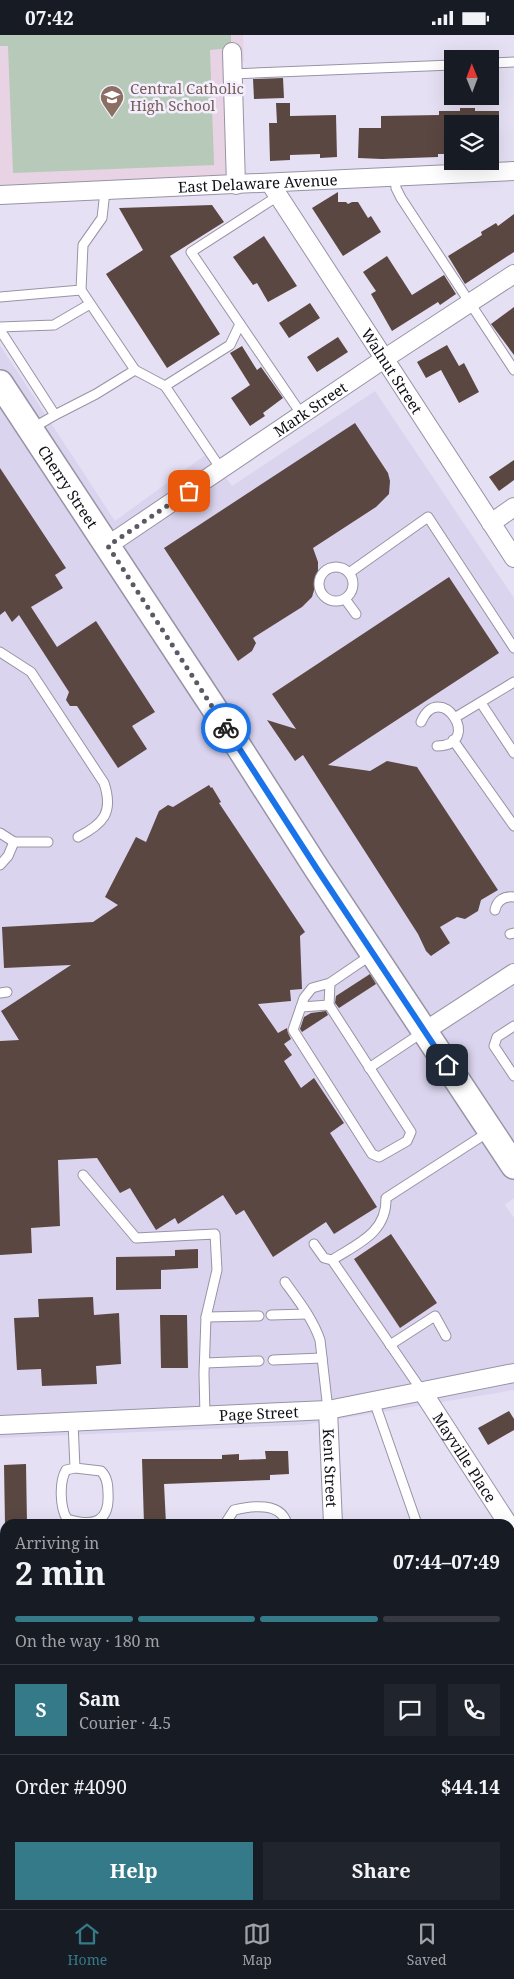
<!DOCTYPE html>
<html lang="en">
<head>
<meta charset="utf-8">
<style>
	:root { --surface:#171b24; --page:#20242c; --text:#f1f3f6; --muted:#9ea1a6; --line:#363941; --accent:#357a88 }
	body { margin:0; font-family:"Noto Serif",serif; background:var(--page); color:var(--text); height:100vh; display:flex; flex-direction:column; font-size:19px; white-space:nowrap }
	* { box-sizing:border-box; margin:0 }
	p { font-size:16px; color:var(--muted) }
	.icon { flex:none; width:28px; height:28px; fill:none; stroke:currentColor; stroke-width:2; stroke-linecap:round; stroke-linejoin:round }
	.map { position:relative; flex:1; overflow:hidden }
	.panel { position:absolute; left:0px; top:1484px; width:515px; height:391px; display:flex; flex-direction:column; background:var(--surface); border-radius:15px 15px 0 0; box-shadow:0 5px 20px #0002 }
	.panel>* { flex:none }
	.needle { width:32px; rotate:359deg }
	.tools { position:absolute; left:444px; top:15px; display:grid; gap:10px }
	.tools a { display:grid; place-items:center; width:55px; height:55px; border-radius:0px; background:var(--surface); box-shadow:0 5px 20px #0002; font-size:25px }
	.pin { position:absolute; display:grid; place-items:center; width:42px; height:42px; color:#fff; margin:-21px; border-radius:10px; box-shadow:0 2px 8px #0006 }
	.courier { position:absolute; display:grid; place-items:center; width:50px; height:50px; margin:-25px; border:4px solid #1a73e8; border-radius:50%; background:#fff; color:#222; box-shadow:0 1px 6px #0007 }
	.overview em { font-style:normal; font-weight:700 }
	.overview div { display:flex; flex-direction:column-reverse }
	.overview { display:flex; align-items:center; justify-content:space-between; height:85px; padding:0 15px }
	h1 { font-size:32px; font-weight:700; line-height:38px }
	.bar { display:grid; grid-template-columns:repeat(4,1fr); gap:8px 5px; align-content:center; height:60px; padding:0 15px }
	.bar i { height:6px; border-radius:4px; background:var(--line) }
	.bar .current { background:var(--accent) }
	.bar p { grid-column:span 4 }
	.line { display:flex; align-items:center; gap:12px; padding:0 15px; border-top:1px solid var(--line) }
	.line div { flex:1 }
	.round { display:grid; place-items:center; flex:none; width:52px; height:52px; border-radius:0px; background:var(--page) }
	.action { display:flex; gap:10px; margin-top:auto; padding:10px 15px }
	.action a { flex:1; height:58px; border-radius:0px; background:var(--accent); color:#fff; font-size:20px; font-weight:700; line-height:58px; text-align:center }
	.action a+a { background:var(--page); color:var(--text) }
	.status { display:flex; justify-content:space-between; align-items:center; height:35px; padding:0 25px; background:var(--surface); direction:ltr }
	.status svg { height:14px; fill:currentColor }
	.dock { display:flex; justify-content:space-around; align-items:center; height:70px; border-top:1px solid var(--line); background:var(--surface); font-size:14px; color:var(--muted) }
	.dock a { display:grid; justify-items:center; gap:2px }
	.dock .current { color:var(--accent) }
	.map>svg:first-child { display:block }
	.built { fill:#dbd4ef }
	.education { fill:#e7d3e3 }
	.green { fill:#b7c9b8 }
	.building { fill:#5b4742 }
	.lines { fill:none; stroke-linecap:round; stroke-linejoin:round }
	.lane-casing { stroke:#9893a5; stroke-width:11 }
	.street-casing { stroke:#9893a5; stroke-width:20 }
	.secondary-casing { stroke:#9893a5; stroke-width:28 }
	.lane { stroke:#fff; stroke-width:9 }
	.street { stroke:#fff; stroke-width:18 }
	.secondary { stroke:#fff; stroke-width:25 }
	.done { stroke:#5c5864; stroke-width:5; stroke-dasharray:0 9 }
	.route { stroke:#1a73e8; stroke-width:6 }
	.labels { text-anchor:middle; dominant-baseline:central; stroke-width:5; stroke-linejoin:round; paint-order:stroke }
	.education-label { font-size:15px; fill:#785e54; stroke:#f3eefe; text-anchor:start }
	.street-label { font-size:15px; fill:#110f16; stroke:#f3eefe }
</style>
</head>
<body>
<div class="status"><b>07:42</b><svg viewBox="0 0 49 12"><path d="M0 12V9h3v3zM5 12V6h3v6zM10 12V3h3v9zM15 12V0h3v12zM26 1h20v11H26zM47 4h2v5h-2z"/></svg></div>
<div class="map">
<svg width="514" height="1874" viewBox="0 0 514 1874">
	<rect width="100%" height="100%" fill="#e6e0f4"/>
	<!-- built -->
	<polygon class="built" points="0,310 115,486 208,418 232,451 375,356 514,563 514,1163 505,1170 514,1183 514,1355 303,1390 0,1403"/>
	<!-- education -->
	<polygon class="education" points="0,0 243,0 244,27 223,29 226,137 224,141 0,150"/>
	<!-- green -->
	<polygon class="green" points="0,0 231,0 231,13 210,15 214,130 13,138 8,11 0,11"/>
	<!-- building -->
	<g class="building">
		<polygon points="283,43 284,63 254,64 253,44"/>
		<polygon points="276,68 290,68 290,81 336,80 337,122 320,123 320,119 290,120 290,125 270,126 269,88 277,88"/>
		<polygon points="460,73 475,73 475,76 499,76 499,89 452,89 452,119 438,119 438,122 382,124 358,123 359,93 381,93 381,81 439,80 439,76 460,76"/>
		<polygon points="338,157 338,167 346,167 348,169 352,167 358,167 368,183 371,181 381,197 343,221 312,173"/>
		<polygon points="212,170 224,187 170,221 220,299 167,333 106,239 143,215 119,173"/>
		<polygon points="514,179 514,217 465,249 448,221 482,200 481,197 496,188 498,191"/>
		<polygon points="264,201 297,251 268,267 257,248 253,250 233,222"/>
		<polygon points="387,221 412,260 444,240 456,259 440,270 438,267 392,296 371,259 376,256 363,237"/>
		<polygon points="310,268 320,283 289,303 279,288"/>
		<polygon points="514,272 514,320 491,289"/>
		<polygon points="338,302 348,317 317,337 307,322"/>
		<polygon points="447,310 459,331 464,328 479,357 459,368 441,335 426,343 417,327"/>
		<polygon points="242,311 257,335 261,332 283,363 263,378 265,381 250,391 231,363 250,350 230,318"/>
		<polygon points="355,388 388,438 390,446 389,459 376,472 313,513 318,527 318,542 312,562 302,572 253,603 256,608 252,616 238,626 164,513"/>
		<polygon points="514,425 514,445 499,456 489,442"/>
		<polygon points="0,433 66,533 55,540 63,553 31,572 57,612 96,586 155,677 132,691 147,714 118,733 77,671 70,671 66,665 69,657 19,580 12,587 5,576 0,580"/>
		<polygon points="449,542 499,618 328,730 370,736 387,726 417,732 498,855 481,865 478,876 465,884 457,882 440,892 450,908 431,921 426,916 418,899 303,720 295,726 267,685 296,694 272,659"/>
		<polygon points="209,750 211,753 212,752 221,767 219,768 305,897 300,901 302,954 290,955 291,966 258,969 278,998 287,993 288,998 291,1004 284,1009 292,1020 284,1026 301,1053 314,1043 344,1088 330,1098 377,1172 334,1199 326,1187 273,1222 244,1175 236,1180 223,1160 178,1189 175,1183 156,1195 130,1153 120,1158 97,1123 58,1125 60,1191 31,1193 32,1218 0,1220 0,1006 19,1005 1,976 71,930 4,933 2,892 93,887 118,870 105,862 136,802 146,807 159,776 168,770 173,772"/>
		<polygon points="370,939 376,949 339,973 335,968 336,961"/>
		<polygon points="326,976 328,980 302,997 300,994 304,982 311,978"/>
		<polygon points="391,1199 437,1268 400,1293 354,1224"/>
		<polygon points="198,1214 198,1233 161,1235 161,1254 116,1255 116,1222 175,1221 175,1215"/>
		<polygon points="93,1262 94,1280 119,1278 121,1329 96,1331 97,1349 42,1351 41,1334 17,1335 14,1283 39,1282 38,1264"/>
		<polygon points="160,1280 187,1280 188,1333 161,1333"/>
		<polygon points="509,1376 514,1384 514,1395 488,1410 478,1393"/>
		<polygon points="265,1416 288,1416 289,1439 270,1440 270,1445 164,1449 166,1489 144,1489 142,1424 222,1424 222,1420 239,1419 239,1425 266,1424"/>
		<polygon points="26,1429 27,1489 5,1489 4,1430"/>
	</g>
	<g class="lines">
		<!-- lane casing -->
		<g class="lane-casing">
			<g id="lane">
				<polyline points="490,28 514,27"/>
				<polyline points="232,39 452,30"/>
				<polyline points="395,142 396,153 401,163 514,335"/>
				<polyline points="278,161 191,217 302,380"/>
				<polyline points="0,262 81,255 83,210 102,183 105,156"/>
				<polyline points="0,292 54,290 90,269"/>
				<polyline points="0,295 55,380 96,359 135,335 81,255"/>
				<polyline points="135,335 165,351 221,434"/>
				<polyline points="165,351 230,310 240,289"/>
				<polyline points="33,393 55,380"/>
				<circle cx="336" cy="549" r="17"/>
				<polyline points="349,538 428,482 514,613"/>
				<polyline points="345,564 356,579"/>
				<path d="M0 617 31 637 104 748C114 778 103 789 78 802"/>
				<polyline points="481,668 514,718"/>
				<polyline points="456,682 514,647"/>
				<path d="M421 687C440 643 485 710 437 711"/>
				<polyline points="453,705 514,791"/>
				<polyline points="0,798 14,807 48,807"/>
				<polyline points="0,830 8,821 14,807"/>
				<path d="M495 875C497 865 504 861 514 862"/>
				<polyline points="510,899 514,898"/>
				<polyline points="330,948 329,970 411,1097 407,1106 379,1122 372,1119 293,995 304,963 312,953 330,948 371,920"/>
				<polyline points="0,958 7,957"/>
				<polyline points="301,972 329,970"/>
				<polyline points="514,991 497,1002 494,1011 514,1041"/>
				<polyline points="369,1033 423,997"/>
				<polyline points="83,1140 136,1203 215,1199 217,1235 206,1282 204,1339 205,1381"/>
				<path d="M314 1209 324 1223 332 1225C357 1209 387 1198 386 1163L490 1096"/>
				<polyline points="332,1225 422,1356"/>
				<path d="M285 1247C298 1265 313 1284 320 1305L328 1375"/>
				<polyline points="271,1280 307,1279"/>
				<polyline points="206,1282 259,1281"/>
				<polyline points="390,1310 435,1281 446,1301"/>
				<polyline points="273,1325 322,1323"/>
				<polyline points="205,1328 259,1326"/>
				<polyline points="374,1366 417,1489"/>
				<path d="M73 1387 75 1433 66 1435C59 1447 60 1473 67 1484 93 1492 110 1488 108 1458 108 1449 107 1442 101 1436L75 1433"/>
				<path d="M225 1489 234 1475C251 1471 281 1466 287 1489"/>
				<polyline points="510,1636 514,1636"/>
				<polyline points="0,1797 3,1874"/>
				<polyline points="392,1870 392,1874"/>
				<polyline points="247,1874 339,1870"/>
			</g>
		</g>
		<!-- street casing -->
		<g class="street-casing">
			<g id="street">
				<polyline points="232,17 236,150"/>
				<path id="s1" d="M270 148 514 523"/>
				<path id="s2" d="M0 160 514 136"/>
				<polyline points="491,488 514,472"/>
				<path id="s3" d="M107 511 384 324 514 239"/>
				<polyline points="425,996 514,938"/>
				<path id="s4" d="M422 1356 508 1489"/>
				<path id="s5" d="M328 1375 333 1489"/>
				<path id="s6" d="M0 1390 328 1375 514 1338"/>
				<polyline points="510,1749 514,1749"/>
				<polyline points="350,1870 350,1874"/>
			</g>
		</g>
		<!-- secondary casing -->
		<g class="secondary-casing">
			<g id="secondary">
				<path id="s7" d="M0 348 212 670 317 834 514 1131"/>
			</g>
		</g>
		<!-- lane -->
		<use href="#lane" class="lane"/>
		<!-- street -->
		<use href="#street" class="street"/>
		<!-- secondary -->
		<use href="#secondary" class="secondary"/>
	</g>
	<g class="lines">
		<!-- done -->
		<polyline class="done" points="189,456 108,511 226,693"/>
		<!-- route -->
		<polyline class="route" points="226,693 317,834 447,1030"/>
	</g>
	<!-- icons -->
	<defs>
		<g id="school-pin" transform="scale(1.25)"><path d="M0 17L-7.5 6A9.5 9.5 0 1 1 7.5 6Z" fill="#8d6e63" stroke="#f3eefe"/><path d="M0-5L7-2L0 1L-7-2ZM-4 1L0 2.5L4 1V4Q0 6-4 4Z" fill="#fff"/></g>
	</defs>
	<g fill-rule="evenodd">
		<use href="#school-pin" x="112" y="62"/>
	</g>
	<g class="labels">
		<!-- education labels -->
		<g class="education-label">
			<text x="130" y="53">Central Catholic<tspan x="130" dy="17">High School</tspan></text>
		</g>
		<!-- street labels -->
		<g class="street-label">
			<text stroke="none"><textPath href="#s2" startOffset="258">East Delaware Avenue</textPath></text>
			<text stroke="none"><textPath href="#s1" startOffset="224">Walnut Street</textPath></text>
			<text stroke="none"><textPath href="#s3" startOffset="245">Mark Street</textPath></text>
			<text stroke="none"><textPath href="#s7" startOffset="124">Cherry Street</textPath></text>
			<text stroke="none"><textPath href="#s6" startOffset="259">Page Street</textPath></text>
			<text stroke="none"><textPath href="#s4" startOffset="79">Mayville Place</textPath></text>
			<text stroke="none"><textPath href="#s5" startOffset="58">Kent Street</textPath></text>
		</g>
	</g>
</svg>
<div class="tools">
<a><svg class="needle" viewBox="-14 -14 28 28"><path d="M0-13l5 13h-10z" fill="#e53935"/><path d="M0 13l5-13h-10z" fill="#9ea1a6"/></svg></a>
<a><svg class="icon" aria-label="layers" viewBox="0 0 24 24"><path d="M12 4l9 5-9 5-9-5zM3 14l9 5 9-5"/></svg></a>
</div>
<div class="pin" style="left:189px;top:456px;background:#ea580c"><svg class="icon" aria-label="bag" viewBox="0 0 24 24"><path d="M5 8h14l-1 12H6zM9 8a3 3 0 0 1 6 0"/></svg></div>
<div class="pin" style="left:447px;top:1030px;background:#1f2937"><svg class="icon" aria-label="home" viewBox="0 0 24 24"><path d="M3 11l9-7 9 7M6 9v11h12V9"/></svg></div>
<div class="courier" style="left:226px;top:693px"><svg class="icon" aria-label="bike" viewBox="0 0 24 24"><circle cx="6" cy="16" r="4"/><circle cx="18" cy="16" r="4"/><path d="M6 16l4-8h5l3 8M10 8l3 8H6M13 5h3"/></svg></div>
<section class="panel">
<div class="overview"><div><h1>2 min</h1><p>Arriving in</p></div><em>07:44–07:49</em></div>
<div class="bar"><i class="current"></i><i class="current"></i><i class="current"></i><i></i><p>On the way · 180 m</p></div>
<div class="line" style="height:90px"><b class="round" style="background:var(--accent);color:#fff">S</b><div><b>Sam</b><p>Courier · 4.5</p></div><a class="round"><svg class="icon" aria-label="chat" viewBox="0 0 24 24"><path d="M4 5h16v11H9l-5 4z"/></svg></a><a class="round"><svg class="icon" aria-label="phone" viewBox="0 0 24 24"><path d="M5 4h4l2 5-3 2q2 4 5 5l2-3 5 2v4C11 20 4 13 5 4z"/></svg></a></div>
<div class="line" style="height:65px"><div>Order #4090</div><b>$44.14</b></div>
<div class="action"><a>Help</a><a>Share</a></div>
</section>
</div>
<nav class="dock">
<a class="current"><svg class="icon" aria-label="home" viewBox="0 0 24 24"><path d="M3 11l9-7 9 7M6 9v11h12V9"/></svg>Home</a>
<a><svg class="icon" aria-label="map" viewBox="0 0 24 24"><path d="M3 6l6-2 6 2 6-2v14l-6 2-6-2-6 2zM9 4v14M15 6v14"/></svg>Map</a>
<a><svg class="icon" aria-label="saved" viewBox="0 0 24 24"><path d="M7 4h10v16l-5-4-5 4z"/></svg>Saved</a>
</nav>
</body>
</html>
